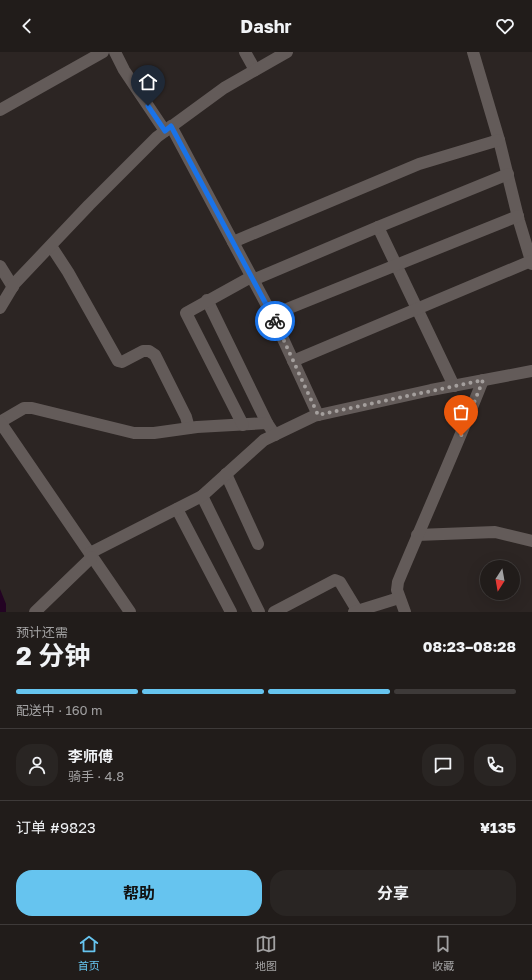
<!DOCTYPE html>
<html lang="zh">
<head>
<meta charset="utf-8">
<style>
	:root { --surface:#211c1a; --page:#292523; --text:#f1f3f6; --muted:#a2a1a2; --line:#3e3a39; --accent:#66c4ef }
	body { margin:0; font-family:"Golos Text","Noto Sans SC",sans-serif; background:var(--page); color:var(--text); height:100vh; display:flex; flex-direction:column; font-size:15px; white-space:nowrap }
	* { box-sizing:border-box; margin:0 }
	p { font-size:13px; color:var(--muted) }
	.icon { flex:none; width:22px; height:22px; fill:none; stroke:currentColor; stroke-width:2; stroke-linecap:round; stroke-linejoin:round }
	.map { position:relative; height:560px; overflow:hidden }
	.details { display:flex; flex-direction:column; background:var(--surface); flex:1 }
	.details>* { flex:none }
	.needle { width:26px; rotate:191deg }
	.tools { position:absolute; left:480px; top:508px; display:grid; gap:8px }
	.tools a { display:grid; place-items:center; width:40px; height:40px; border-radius:50%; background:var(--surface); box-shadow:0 4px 16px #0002,0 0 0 1px var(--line); font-size:20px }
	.pin { position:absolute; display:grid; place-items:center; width:34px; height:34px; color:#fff; margin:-41px -17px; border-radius:50% 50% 50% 0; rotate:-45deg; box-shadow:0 0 4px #0007 }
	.pin .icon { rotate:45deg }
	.courier { position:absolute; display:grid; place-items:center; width:40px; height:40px; margin:-20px; border:3px solid #1a73e8; border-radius:50%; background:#fff; color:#222; box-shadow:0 1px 5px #0007 }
	.head em { font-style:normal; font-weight:700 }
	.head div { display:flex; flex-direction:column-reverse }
	.head { display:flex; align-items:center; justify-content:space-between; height:68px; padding:0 16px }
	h1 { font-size:26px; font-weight:700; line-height:30px }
	.bar { display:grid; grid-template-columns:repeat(4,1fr); gap:6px 4px; align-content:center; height:48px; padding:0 16px }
	.bar i { height:5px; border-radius:3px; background:var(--line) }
	.bar .active { background:var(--accent) }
	.bar p { grid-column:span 4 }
	.line { display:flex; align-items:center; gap:10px; padding:0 16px; border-top:1px solid var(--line) }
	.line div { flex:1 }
	.round { display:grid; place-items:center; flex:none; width:42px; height:42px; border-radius:16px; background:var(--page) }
	.cta { display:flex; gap:8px; margin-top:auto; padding:8px 16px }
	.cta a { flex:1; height:46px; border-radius:16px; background:var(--accent); color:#111; font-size:16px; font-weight:700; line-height:46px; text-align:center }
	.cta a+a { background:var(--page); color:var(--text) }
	header { display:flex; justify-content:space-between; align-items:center; height:52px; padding:0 16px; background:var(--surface); font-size:18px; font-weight:700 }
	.tabs { display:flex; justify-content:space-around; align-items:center; height:56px; border-top:1px solid var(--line); background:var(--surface); font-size:11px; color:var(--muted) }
	.tabs a { display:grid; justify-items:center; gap:2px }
	.tabs .active { color:var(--accent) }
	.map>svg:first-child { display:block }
	.water { fill:#230323 }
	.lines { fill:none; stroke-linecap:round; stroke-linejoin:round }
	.minor { stroke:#635b59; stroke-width:12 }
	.done { stroke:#a49f9d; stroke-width:4; stroke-dasharray:0 7.2 }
	.route { stroke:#1a73e8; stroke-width:5 }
</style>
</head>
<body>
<header><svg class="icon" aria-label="back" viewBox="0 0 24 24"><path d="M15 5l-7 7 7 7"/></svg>Dashr<svg class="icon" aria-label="heart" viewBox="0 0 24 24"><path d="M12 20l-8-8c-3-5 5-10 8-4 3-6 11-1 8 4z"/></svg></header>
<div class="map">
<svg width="532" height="560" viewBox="0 0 532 560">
	<rect width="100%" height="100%" fill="#2c2523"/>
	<!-- water -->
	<polygon class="water" points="0,537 6,552 6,560 0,560"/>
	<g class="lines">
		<!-- minor -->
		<g class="minor">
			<polyline points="115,0 124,18 165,79"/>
			<polyline points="245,0 255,18"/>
			<polyline points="473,0 499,88 519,169 532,212"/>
			<polyline points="0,58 103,0"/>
			<polyline points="171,74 272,263 318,363"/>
			<polyline points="378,175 454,334"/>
			<polyline points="233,190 419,112 499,88"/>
			<polyline points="51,194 68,220 118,309 122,310 143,299 149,299 155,303 186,365 189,376"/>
			<polyline points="0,214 13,235"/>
			<polyline points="253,228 378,175 508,122"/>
			<polyline points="207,248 267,371"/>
			<polyline points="0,256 15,231 89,153 157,85 224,36 287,0"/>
			<polyline points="272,263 518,164"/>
			<polyline points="293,309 531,209"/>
			<polyline points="0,370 24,356 32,356 134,381 154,381 197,375 267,371 275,383"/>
			<polyline points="0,370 130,560"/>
			<polyline points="243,373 186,261 251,225"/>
			<polyline points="226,422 258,492"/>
			<polyline points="202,444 259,560"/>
			<polyline points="177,457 231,560"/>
			<polyline points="417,483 495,480 532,489"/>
			<polyline points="90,501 202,444 264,388 314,364 431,338 532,319"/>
			<polyline points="35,560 92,505"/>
			<polyline points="274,560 335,528 340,530 357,558"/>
			<polyline points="354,560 399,546"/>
			<path d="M405 560 397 538 398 530C426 463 456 396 483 328"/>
		</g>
	</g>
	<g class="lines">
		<!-- done -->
		<polyline class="done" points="275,269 318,363 483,328 461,384"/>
		<!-- route -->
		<polyline class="route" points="148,54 165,79 171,74 275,269"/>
	</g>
</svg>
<div class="tools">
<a><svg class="needle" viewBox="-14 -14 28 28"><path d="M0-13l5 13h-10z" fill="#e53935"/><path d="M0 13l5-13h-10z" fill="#a2a1a2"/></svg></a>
</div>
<div class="pin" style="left:461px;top:384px;background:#ea580c"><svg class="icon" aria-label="bag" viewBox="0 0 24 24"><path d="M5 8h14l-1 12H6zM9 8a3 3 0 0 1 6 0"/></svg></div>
<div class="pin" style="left:148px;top:54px;background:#1f2937"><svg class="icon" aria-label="home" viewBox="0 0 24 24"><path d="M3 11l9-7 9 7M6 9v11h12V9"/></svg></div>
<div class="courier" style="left:275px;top:269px"><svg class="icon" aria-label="bike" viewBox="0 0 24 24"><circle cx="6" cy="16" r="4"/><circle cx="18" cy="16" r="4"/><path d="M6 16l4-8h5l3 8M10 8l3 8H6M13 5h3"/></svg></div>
</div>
<section class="details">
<div class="head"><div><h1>2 分钟</h1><p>预计还需</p></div><em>08:23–08:28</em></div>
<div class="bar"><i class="active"></i><i class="active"></i><i class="active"></i><i></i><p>配送中 · 160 m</p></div>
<div class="line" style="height:72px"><a class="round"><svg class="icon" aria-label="person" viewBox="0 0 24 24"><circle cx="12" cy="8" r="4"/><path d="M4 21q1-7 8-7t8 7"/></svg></a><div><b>李师傅</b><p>骑手 · 4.8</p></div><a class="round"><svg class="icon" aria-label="chat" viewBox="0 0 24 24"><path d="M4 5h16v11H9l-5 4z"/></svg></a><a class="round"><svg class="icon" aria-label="phone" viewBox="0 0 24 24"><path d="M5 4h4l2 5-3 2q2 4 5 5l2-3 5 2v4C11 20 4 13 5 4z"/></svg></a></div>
<div class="line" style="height:52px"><div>订单 #9823</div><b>¥135</b></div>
<div class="cta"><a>帮助</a><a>分享</a></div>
</section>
<nav class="tabs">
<a class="active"><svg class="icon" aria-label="home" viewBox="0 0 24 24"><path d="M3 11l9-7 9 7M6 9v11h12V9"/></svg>首页</a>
<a><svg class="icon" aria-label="map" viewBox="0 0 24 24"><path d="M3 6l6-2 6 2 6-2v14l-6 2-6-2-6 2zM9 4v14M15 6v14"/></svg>地图</a>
<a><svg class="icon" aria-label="saved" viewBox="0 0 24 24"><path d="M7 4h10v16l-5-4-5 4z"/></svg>收藏</a>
</nav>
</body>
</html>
